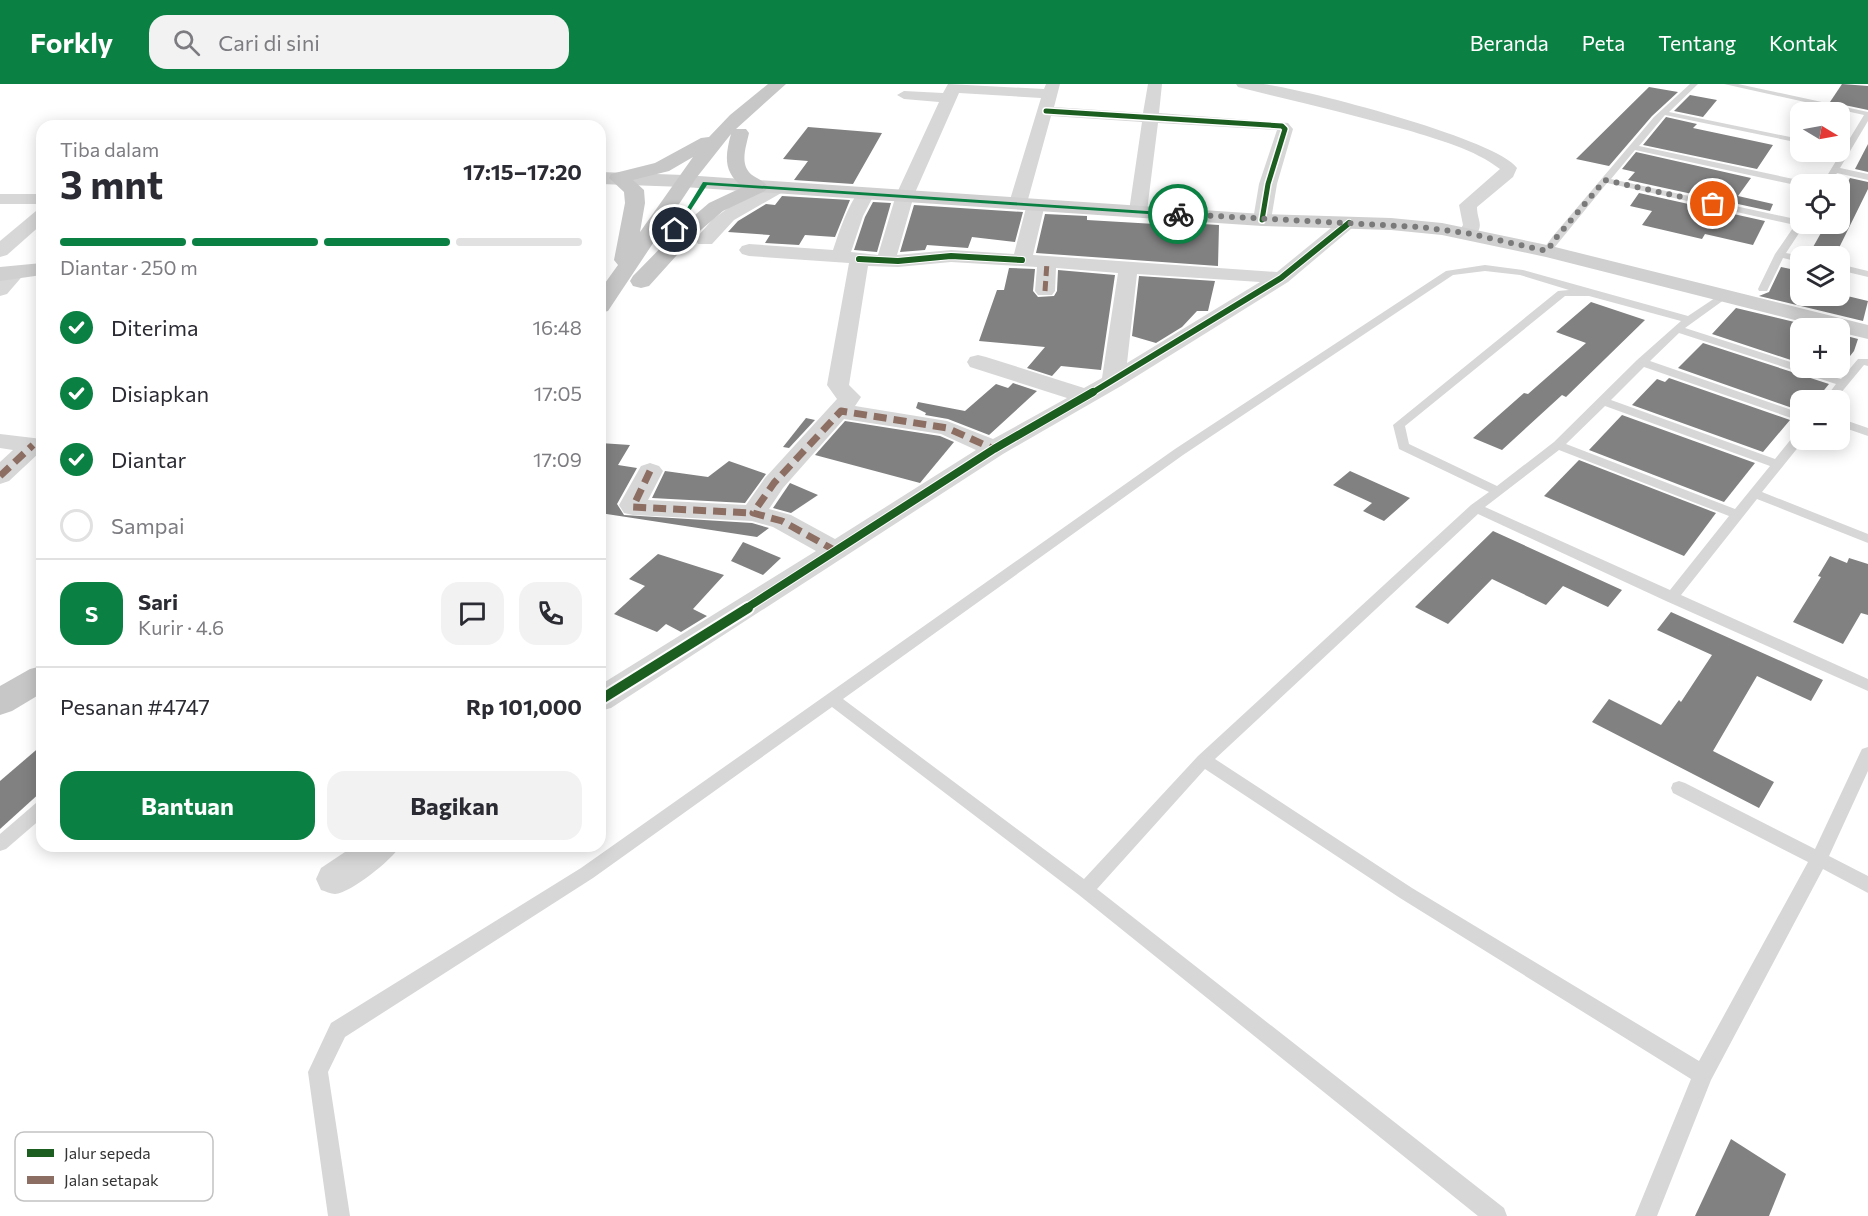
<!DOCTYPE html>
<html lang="id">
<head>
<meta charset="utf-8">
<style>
	:root { --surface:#fff; --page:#f2f2f3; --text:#2b2b33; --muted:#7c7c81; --line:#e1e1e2; --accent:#0b8043 }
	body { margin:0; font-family:Commissioner,sans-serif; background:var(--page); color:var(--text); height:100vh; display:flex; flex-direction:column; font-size:22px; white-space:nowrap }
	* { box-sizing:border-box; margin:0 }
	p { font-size:20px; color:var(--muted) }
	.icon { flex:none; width:33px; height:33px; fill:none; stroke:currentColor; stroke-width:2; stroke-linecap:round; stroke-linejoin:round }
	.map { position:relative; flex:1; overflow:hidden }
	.drawer { position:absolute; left:36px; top:36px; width:570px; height:732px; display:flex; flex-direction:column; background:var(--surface); border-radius:18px; box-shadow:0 3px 15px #0003 }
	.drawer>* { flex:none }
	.needle { width:39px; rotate:100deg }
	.tools { position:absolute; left:1790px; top:18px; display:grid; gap:12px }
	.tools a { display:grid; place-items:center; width:60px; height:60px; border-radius:12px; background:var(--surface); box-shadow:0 3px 15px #0003; font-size:30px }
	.pin { position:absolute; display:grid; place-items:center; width:51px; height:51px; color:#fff; margin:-26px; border:3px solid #fff; border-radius:50%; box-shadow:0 2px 6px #0007 }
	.courier { position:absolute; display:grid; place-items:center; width:60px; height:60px; margin:-30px; border:4px solid #0b8043; border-radius:50%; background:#fff; color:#222; box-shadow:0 2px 8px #0007 }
	.summary em { font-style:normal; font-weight:700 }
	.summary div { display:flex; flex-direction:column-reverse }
	.summary { display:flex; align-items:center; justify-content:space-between; height:102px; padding:0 24px }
	h1 { font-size:39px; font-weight:700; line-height:45px }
	.bar { display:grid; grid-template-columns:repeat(4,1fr); gap:9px 6px; align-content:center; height:72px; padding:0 24px }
	.bar i { height:8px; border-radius:4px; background:var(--line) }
	.bar .selected { background:var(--accent) }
	.bar p { grid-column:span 4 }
	.line { display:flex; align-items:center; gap:15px; padding:0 24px; border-top:2px solid var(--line) }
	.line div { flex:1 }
	.round { display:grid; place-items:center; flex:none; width:63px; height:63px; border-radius:18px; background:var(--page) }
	ol { padding:0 24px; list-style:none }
	li { display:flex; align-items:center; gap:18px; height:66px }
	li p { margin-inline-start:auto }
	li .icon { padding:6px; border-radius:50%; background:var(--accent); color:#fff; stroke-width:4 }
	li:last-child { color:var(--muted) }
	li i { width:33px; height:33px; border:3px solid var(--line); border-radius:50% }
	.cta { display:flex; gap:12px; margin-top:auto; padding:12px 24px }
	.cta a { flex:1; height:69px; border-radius:18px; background:var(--accent); color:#fff; font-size:24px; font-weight:700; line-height:69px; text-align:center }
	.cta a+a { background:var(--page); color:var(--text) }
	header { display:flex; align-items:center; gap:36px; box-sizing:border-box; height:84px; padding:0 30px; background:var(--accent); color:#fff }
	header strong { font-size:28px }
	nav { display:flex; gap:33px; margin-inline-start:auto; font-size:21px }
	.search { width:420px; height:54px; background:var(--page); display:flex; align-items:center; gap:15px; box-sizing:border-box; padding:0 21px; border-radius:18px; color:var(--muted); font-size:22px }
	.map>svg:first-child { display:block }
	.building { fill:#818181 }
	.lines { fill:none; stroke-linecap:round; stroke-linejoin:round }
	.service { fill:#d7d7d7; fill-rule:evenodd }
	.minor { fill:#d7d7d7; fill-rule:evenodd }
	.secondary { fill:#d0d0d0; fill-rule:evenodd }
	.trunk { fill:#c7c7c7; fill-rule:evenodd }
	.quiet-far1 { stroke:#8d6e63; stroke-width:5; stroke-dasharray:10 5; stroke-linecap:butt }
	.quiet { stroke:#8d6e63; stroke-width:7; stroke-dasharray:13 7; stroke-linecap:butt }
	.cycleway-far3-casing { stroke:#fff; stroke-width:8 }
	.cycleway-far2-casing { stroke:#fff; stroke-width:8 }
	.cycleway-far1-casing { stroke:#fff; stroke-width:10 }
	.cycleway-casing { stroke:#fff; stroke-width:14 }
	.cycleway-far3 { stroke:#1b5e20; stroke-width:5 }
	.cycleway-far2 { stroke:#1b5e20; stroke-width:6 }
	.cycleway-far1 { stroke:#1b5e20; stroke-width:8 }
	.cycleway { stroke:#1b5e20; stroke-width:10 }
	.route { fill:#0b8043 }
	.done { stroke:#7a7a7a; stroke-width:6; stroke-dasharray:0 10.8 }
	.key { fill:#fff; stroke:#c2c2c2; stroke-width:1.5 }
	.key-label { font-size:16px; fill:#333 }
</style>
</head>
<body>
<header>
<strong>Forkly</strong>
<div class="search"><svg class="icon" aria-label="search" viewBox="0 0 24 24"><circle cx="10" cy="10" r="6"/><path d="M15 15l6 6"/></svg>Cari di sini</div>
<nav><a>Beranda</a><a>Peta</a><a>Tentang</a><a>Kontak</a></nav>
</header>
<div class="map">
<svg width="1868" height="1132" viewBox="0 0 1868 1132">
	<rect width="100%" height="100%" fill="#fff"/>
	<!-- building -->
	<g class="building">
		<polygon points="1842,0 1868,2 1868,26 1830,18"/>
		<polygon points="1649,3 1678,8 1652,32 1609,82 1576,75"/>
		<polygon points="1690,11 1717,16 1703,33 1674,27"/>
		<polygon points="1666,33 1697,40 1693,44 1773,61 1757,85 1643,61"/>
		<polygon points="808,43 882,49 853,100 794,96 808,77 783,75"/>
		<polygon points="1868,60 1868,88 1855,85"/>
		<polygon points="1636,68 1751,94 1738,112 1773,120 1770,127 1628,96 1635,88 1622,85"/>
		<polygon points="1850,94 1868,98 1868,105 1835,172 1808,172 1826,140 1839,140 1839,114"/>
		<polygon points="1639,109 1765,137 1753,161 1705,150 1702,155 1642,141 1652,127 1630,122"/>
		<polygon points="782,112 850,116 835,153 805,151 799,161 765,159 770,151 728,148 738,137 766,120 775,121"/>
		<polygon points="873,118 891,119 877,168 854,166 865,133"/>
		<polygon points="914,121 1023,128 1015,158 972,153 968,164 927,161 925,166 900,168"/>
		<polygon points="1045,130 1087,132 1087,136 1155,140 1155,137 1219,141 1218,182 1036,169"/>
		<polygon points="1781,183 1800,187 1800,212 1839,212 1839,210 1868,217 1863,237 1759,212 1769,208"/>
		<polygon points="1009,184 1035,185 1033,207 1038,213 1054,212 1057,207 1058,186 1115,191 1101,286 1061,282 1052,292 1027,284 1045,263 979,257 997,206 1004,206"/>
		<polygon points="1139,192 1215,197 1208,227 1197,227 1182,243 1156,259 1132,252"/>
		<polygon points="1591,218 1645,236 1566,313 1562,311 1502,366 1473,354 1524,309 1528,310 1586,259 1556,248"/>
		<polygon points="1736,224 1819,244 1800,244 1800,279 1712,250"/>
		<polygon points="1839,250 1858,255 1854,267 1835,291 1807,284 1839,284"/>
		<polygon points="1703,259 1829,300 1816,316 1800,316 1798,326 1678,284"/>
		<polygon points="1669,294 1790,336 1763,368 1632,321 1657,295 1665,298"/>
		<polygon points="1013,299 1037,307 989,351 948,335 925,331 926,329 916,324 918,318 965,327 996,300 1008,304"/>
		<polygon points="1622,331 1755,379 1724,418 1589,366"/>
		<polygon points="806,334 815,336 789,364 783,363"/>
		<polygon points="845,337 940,352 954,358 920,399 815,371"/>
		<polygon points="600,359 630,361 618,381 637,384 617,420 624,431 752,439 769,444 757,453 600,429"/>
		<polygon points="1579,376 1716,429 1684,472 1544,412"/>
		<polygon points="729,377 766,390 745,419 652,414 665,387 708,393"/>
		<polygon points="1350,387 1410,414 1384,437 1363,427 1372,419 1333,401"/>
		<polygon points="790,399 818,411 791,429 773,424"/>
		<polygon points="1493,447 1622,506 1608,523 1563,502 1546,521 1492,495 1448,540 1415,523"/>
		<polygon points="743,458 781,474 763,491 731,477"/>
		<polygon points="658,470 724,491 693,525 707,532 681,548 666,540 657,548 614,530 645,502 629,495"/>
		<polygon points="1830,472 1847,479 1849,474 1868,480 1868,531 1861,529 1843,560 1793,538 1821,493 1818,492"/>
		<polygon points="1671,528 1823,596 1811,617 1757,592 1713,667 1774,698 1759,724 1592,638 1609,615 1661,641 1679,616 1681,618 1712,571 1657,546"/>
		<polygon points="42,661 42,707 0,745 0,697"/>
		<polygon points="1731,1055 1786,1090 1769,1132 1695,1132"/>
	</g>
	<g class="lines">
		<!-- service -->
		<g class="service">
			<polygon points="1690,0 1698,0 1669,28 1800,55 1800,59 1665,31 1639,62 1803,97 1807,100 1800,102 1635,66 1611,95 1800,136 1800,140 1805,140 1786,169 1802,172 1800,178 1783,174 1767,207 1759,207 1758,205 1775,170 1795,141 1607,99 1550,169 1544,169 1542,167 1553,152 1654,33"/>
			<polygon points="1724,0 1738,0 1868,28 1868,37 1840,84 1868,90 1868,96 1837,89 1830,100 1822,100 1864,31"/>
			<polygon points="1839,180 1868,187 1868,193 1839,186"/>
			<path d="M1485 181 1523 186 1688 232 1724 208 1728 209V213L1685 244 1800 281V284L1841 295 1858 275H1868V282L1864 281 1835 316H1824L1836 300 1679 249 1650 277 1800 329V337L1644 283 1611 316 1775 375 1796 349 1800 348V356H1804L1762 408 1868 450V459L1757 415 1681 511 1868 595V607L1666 517 1478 430 1215 675 1412 804 1699 977 1808 778 1673 709 1671 704 1673 699 1679 697 1685 699 1815 765 1860 669 1862 665 1868 663V687L1829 772 1868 792V809L1823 785 1711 996 1657 1132H1635L1691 995 1400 814 1205 685 1097 805 1504 1124 1507 1132H1478L1079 811 832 623 593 794 345 953 328 988 350 1132H328L308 988 331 939 581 784 1175 365 1446 187ZM1485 187 1520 191 1569 206 1558 207 1393 341 1399 365 1489 408 1471 421 1198 672 1084 795 843 615 1183 371 1453 191ZM1565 212H1589L1681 237 1637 276 1554 358 1497 402 1409 360 1405 342ZM1605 322 1770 382 1735 425 1566 360ZM1559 366 1729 432 1670 506 1485 423Z"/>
			<polygon points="1839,334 1868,344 1868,352 1839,342"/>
			<polygon points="42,717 42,734 6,765 0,767 0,750 36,719"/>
		</g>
		<!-- minor -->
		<g class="minor">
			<path d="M948 0 1044 5 1046 0H1060L1054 23 1143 29 1148 0H1162L1159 29 1288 39 1293 45 1277 100 1271 136 1268 140H1256L1253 136 1259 100 1277 46 1158 39 1147 127 1144 131H1132L1129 127 1142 38 1051 32 1027 119 1024 123H1012L1009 119 1041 14 959 9 914 111 897 171 951 166 1014 170 1027 120 1030 116H1042L1045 120 1033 171 1277 188 1342 135H1356L1358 139 1288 198 1121 302 1003 370 611 624 600 627V601L816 467 773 443 752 437 633 431 624 429 619 421 641 382 650 379 659 382 663 387 648 416 746 421 765 394 837 315 827 301 849 179 749 172 742 170 739 166 742 162 749 160 833 166C840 145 847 124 860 105H872L875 109 863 132 851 168 878 171 896 111 939 18 904 15 897 11 904 7 943 9ZM951 178 1037 183 1035 207 1038 211H1052L1055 207 1056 184 1118 189 1102 294 1084 304 986 273 978 271 970 273 967 278 970 283 1067 314 993 355 947 337 855 322 861 313 849 301 868 182 898 183ZM1137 190 1260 198 1127 279ZM844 335 941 350 976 366 835 455 791 431 769 425 783 404Z"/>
			<path d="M1236 0C1245 0 1254 0 1263 0 1304 5 1497 55 1517 84L1513 93 1477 123C1477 137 1485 141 1474 153H1460L1458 149 1463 141 1459 121 1500 85C1474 65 1439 56 1407 46 1351 30 1294 17 1238 3Z"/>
			<polygon points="777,99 783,100 786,104 783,108 734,136 712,160 698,160 696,156 698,152 713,135 731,122"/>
			<rect x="0" y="110" width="42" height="10"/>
			<polygon points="42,126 42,140 7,171 0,173 0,157 36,127"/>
			<polygon points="16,182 23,184 26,188 7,210 0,212 0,194 9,184"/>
			<polygon points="0,350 42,355 42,369 39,369 9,397 0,400 0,378 13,366 0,364"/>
			<path d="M354 762H400C393 775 351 809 335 810 331 810 325 807 321 806L316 795 321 784Z"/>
		</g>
		<!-- secondary -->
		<g class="secondary">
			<polygon points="600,88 684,91 1262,130 1391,134 1442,139 1547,161 1868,241 1868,255 1839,248 1839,244 1826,244 1546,173 1442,151 1391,146 1262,142 684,103 600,100"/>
			<polygon points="42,179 42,191 0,197 0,183"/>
		</g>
		<!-- trunk -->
		<g class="trunk">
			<path d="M768 0H786L736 45H746L749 49C746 63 739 81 752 91 758 95 764 97 768 103L765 107 723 127 695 151 649 202 641 204 633 202 630 197 633 192 681 143 709 119 743 103C723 88 725 72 731 50L697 93 608 227 600 229V206L618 181 614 176 625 119 624 108 609 94 611 90 655 79 701 54 709 53 730 31ZM693 73 640 148 645 119 644 106 633 96 669 87Z"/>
			<polygon points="42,582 42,609 12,627 0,631 0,602 30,585"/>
		</g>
		<!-- quiet-far1 -->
		<polyline class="quiet-far1" points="1045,207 1047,178"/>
		<!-- quiet -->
		<g class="quiet">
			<polyline points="650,387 633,423 753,429"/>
			<polyline points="0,392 33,361"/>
			<polyline points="836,467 782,437 753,429 774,399 841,327 947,344 994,365"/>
		</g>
		<!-- cycleway-far3 casing -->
		<g class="cycleway-far3-casing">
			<polyline id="cycleway-far3" points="1046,27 1282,42 1285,45 1268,100 1262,136"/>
		</g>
		<!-- cycleway-far2 casing -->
		<g class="cycleway-far2-casing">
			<g id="cycleway-far2">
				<polyline points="859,175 898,177 951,172 1022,176"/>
				<polyline points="1090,310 1281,194 1349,139"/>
			</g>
		</g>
		<!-- cycleway-far1 casing -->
		<g class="cycleway-far1-casing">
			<polyline id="cycleway-far1" points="745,525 994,365 1093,308"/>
		</g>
		<!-- cycleway casing -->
		<g class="cycleway-casing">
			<polyline id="cycleway" points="600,616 748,524"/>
		</g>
		<!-- cycleway-far3 -->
		<use href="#cycleway-far3" class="cycleway-far3"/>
		<!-- cycleway-far2 -->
		<use href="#cycleway-far2" class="cycleway-far2"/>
		<!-- cycleway-far1 -->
		<use href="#cycleway-far1" class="cycleway-far1"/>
		<!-- cycleway -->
		<use href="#cycleway" class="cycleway"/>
	</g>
	<!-- route -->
	<polygon class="route" points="703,98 1178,129 1181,130 1178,132 707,101 677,147 673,147"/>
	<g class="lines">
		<!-- done -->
		<polyline class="done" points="1178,130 1419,143 1467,149 1547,167 1556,154 1605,96 1713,120"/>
	</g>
	<!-- legend -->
	<rect x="15" y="1048" width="198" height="69" rx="9" class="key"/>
	<rect x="27" y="1065" width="27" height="8" fill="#1b5e20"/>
	<rect x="27" y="1092" width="27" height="8" fill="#8d6e63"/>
	<g class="key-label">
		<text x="64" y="1075">Jalur sepeda</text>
		<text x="64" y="1102">Jalan setapak</text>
	</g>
</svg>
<div class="tools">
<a><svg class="needle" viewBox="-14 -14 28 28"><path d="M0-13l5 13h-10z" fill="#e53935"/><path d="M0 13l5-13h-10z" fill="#7c7c81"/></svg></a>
<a><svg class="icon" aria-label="locate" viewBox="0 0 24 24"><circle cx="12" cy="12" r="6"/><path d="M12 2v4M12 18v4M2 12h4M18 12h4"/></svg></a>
<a><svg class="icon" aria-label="layers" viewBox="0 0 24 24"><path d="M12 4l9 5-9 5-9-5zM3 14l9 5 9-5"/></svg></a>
<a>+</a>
<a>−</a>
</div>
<div class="pin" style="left:1713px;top:120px;background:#ea580c"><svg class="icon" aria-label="bag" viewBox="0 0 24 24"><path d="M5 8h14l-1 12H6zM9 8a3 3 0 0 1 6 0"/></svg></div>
<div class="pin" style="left:675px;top:146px;background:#1f2937"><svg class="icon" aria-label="home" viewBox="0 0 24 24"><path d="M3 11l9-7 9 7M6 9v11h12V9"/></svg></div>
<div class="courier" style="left:1178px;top:130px"><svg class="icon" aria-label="bike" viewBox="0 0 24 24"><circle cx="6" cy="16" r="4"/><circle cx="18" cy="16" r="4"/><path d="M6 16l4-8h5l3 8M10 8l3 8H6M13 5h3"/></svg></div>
<section class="drawer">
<div class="summary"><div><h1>3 mnt</h1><p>Tiba dalam</p></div><em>17:15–17:20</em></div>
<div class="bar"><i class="selected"></i><i class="selected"></i><i class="selected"></i><i></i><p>Diantar · 250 m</p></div>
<ol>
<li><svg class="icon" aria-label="check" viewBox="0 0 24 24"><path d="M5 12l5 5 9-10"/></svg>Diterima<p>16:48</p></li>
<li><svg class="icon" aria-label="check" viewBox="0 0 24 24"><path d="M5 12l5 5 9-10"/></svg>Disiapkan<p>17:05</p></li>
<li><svg class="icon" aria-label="check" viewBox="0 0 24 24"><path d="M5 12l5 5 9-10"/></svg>Diantar<p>17:09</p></li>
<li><i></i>Sampai</li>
</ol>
<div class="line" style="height:108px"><b class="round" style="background:var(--accent);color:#fff">S</b><div><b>Sari</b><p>Kurir · 4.6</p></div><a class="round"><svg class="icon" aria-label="chat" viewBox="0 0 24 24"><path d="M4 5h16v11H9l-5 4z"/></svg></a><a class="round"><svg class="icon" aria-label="phone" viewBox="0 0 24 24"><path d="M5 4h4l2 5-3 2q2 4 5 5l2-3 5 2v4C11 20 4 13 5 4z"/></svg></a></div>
<div class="line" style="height:78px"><div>Pesanan #4747</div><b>Rp 101,000</b></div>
<div class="cta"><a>Bantuan</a><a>Bagikan</a></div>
</section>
</div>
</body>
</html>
